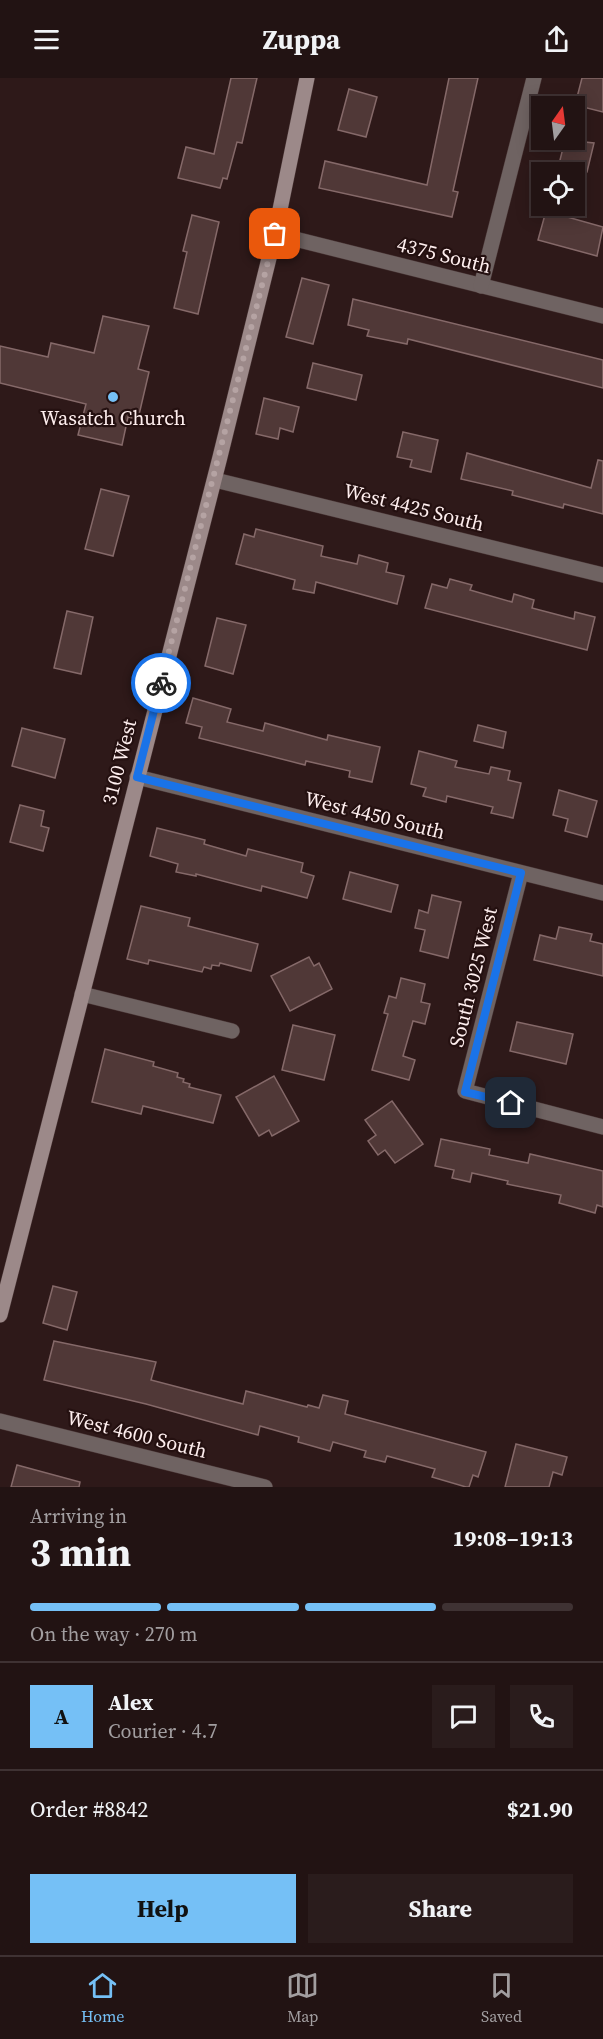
<!DOCTYPE html>
<html lang="en">
<head>
<meta charset="utf-8">
<style>
	:root { --surface:#221313; --page:#2a1c1c; --text:#f1f3f6; --muted:#a29ea0; --line:#3f3233; --accent:#75c0f6 }
	body { margin:0; font-family:"Source Serif 4",serif; background:var(--page); color:var(--text); height:100vh; display:flex; flex-direction:column; font-size:22px; white-space:nowrap }
	* { box-sizing:border-box; margin:0 }
	p { font-size:20px; color:var(--muted) }
	.icon { flex:none; width:33px; height:33px; fill:none; stroke:currentColor; stroke-width:2; stroke-linecap:round; stroke-linejoin:round }
	.map { position:relative; height:1409px; overflow:hidden }
	.drawer { display:flex; flex-direction:column; background:var(--surface); flex:1 }
	.drawer>* { flex:none }
	.needle { width:39px; rotate:14deg }
	.controls { position:absolute; left:531px; top:18px; display:grid; gap:12px }
	.controls a { display:grid; place-items:center; width:54px; height:54px; border-radius:0px; background:var(--surface); box-shadow:0 3px 15px #0003,0 0 0 2px var(--line); font-size:30px }
	.pin { position:absolute; display:grid; place-items:center; width:51px; height:51px; color:#fff; margin:-26px; border-radius:12px; box-shadow:0 3px 9px #0006 }
	.courier { position:absolute; display:grid; place-items:center; width:60px; height:60px; margin:-30px; border:4px solid #1a73e8; border-radius:50%; background:#fff; color:#222; box-shadow:0 2px 8px #0007 }
	.head em { font-style:normal; font-weight:700 }
	.head div { display:flex; flex-direction:column-reverse }
	.head { display:flex; align-items:center; justify-content:space-between; height:102px; padding:0 30px }
	h1 { font-size:39px; font-weight:700; line-height:45px }
	.bar { display:grid; grid-template-columns:repeat(4,1fr); gap:9px 6px; align-content:center; height:72px; padding:0 30px }
	.bar i { height:8px; border-radius:4px; background:var(--line) }
	.bar .on { background:var(--accent) }
	.bar p { grid-column:span 4 }
	.line { display:flex; align-items:center; gap:15px; padding:0 30px; border-top:2px solid var(--line) }
	.line div { flex:1 }
	.round { display:grid; place-items:center; flex:none; width:63px; height:63px; border-radius:0px; background:var(--page) }
	.primary-button { display:flex; gap:12px; margin-top:auto; padding:12px 30px }
	.primary-button a { flex:1; height:69px; border-radius:0px; background:var(--accent); color:#111; font-size:24px; font-weight:700; line-height:69px; text-align:center }
	.primary-button a+a { background:var(--page); color:var(--text) }
	header { display:flex; justify-content:space-between; align-items:center; height:78px; padding:0 30px; background:var(--surface); font-size:27px; font-weight:700 }
	.tabs { display:flex; justify-content:space-around; align-items:center; height:84px; border-top:2px solid var(--line); background:var(--surface); font-size:16px; color:var(--muted) }
	.tabs a { display:grid; justify-items:center; gap:3px }
	.tabs .on { color:var(--accent) }
	.map>svg:first-child { display:block }
	.building { fill:#503837; stroke:#856969; stroke-width:1.5 }
	.lines { fill:none; stroke-linecap:round; stroke-linejoin:round }
	.street-casing { stroke:#473333; stroke-width:16 }
	.secondary-casing { stroke:#473333; stroke-width:16 }
	.street { stroke:#6f6362; stroke-width:15 }
	.secondary { stroke:#9c8989; stroke-width:15 }
	.done { stroke:#b5a3a3; stroke-width:6; stroke-dasharray:0 10.8 }
	.route { stroke:#1a73e8; stroke-width:8 }
	.poi-dot { fill:#75c0f6; stroke:#241010; stroke-width:2 }
	.labels { text-anchor:middle; dominant-baseline:central; stroke-width:4.5; stroke-linejoin:round; paint-order:stroke }
	.street-label { font-size:20px; fill:#feeeee; stroke:#241010 }
	.poi-label { font-size:20px; fill:#feeeee; stroke:#241010 }
</style>
</head>
<body>
<header><svg class="icon" aria-label="menu" viewBox="0 0 24 24"><path d="M4 6h16M4 12h16M4 18h16"/></svg>Zuppa<svg class="icon" aria-label="share" viewBox="0 0 24 24"><path d="M12 15V3M7 8l5-5 5 5M5 13v7h14v-7"/></svg></header>
<div class="map">
<svg width="603" height="1409" viewBox="0 0 603 1409">
	<rect width="100%" height="100%" fill="#2e1919"/>
	<!-- building -->
	<g class="building">
		<polygon points="231,0 257,0 242,65 237,64 227,101 223,100 220,110 178,100 186,69 214,76"/>
		<polygon points="449,0 478,0 453,113 458,114 452,139 319,110 325,83 427,107"/>
		<polygon points="582,0 603,0 603,34 575,27"/>
		<polygon points="349,11 377,19 366,59 338,52"/>
		<polygon points="565,62 594,65 587,94 557,94"/>
		<polygon points="546,133 603,149 597,178 538,162"/>
		<polygon points="192,137 219,144 198,236 174,230 187,174 183,173"/>
		<polygon points="302,200 329,207 313,266 286,259"/>
		<polygon points="353,221 603,282 603,310 408,261 407,266 367,258 369,252 348,247"/>
		<polygon points="103,238 149,248 138,291 149,294 138,341 128,339 122,367 78,357 86,326 0,305 0,268 48,279 51,265 94,275"/>
		<polygon points="313,285 362,297 356,322 307,310"/>
		<polygon points="264,320 299,329 293,354 280,350 278,361 256,356"/>
		<polygon points="403,354 438,362 431,394 410,389 412,382 397,379"/>
		<polygon points="467,375 591,410 598,382 603,383 603,436 564,426 563,430 512,417 513,413 461,401"/>
		<polygon points="101,411 129,418 113,478 85,471"/>
		<polygon points="256,451 323,468 321,478 357,486 359,477 388,485 386,494 404,498 397,526 316,504 314,515 293,511 295,502 236,486 244,456 254,459"/>
		<polygon points="450,501 472,507 470,512 512,524 514,516 534,522 532,530 574,541 575,534 595,539 587,572 425,530 432,506 447,510"/>
		<polygon points="67,533 93,539 81,596 54,590"/>
		<polygon points="217,540 246,547 233,596 205,588"/>
		<polygon points="193,620 231,631 227,644 263,653 265,645 327,662 328,657 380,669 372,704 349,699 350,693 306,683 305,687 199,660 202,649 186,645"/>
		<polygon points="478,647 506,654 503,670 474,663"/>
		<polygon points="22,650 65,661 55,700 12,688"/>
		<polygon points="419,673 457,683 455,689 489,696 491,689 510,693 508,702 521,705 513,740 491,735 493,729 447,718 446,724 423,718 426,710 411,706"/>
		<polygon points="559,712 597,723 587,759 565,753 568,741 553,737"/>
		<polygon points="20,727 44,733 41,748 49,750 43,773 10,764"/>
		<polygon points="157,750 205,762 204,766 246,778 248,771 303,785 301,794 314,798 307,820 262,808 261,813 196,796 196,798 176,794 178,786 150,778"/>
		<polygon points="350,794 398,807 391,834 343,821"/>
		<polygon points="432,817 461,824 448,880 420,873 425,852 415,850 419,832 428,835"/>
		<polygon points="141,828 190,840 188,848 258,866 251,893 220,885 219,888 212,887 211,891 204,889 202,894 149,882 148,886 127,881"/>
		<polygon points="559,849 592,856 590,863 603,866 603,898 534,882 540,857 556,861"/>
		<polygon points="309,879 314,888 319,885 332,911 290,933 271,898"/>
		<polygon points="401,900 425,906 421,924 430,926 425,946 413,943 403,978 415,982 409,1002 372,992 388,936 384,935 389,918 396,920"/>
		<polygon points="517,944 573,956 566,986 510,973"/>
		<polygon points="293,947 335,957 324,1002 282,992"/>
		<polygon points="105,971 154,984 153,988 178,995 177,999 184,1001 183,1004 190,1006 189,1009 221,1017 213,1045 143,1028 141,1036 92,1024"/>
		<polygon points="274,998 299,1043 272,1058 269,1052 259,1058 236,1019"/>
		<polygon points="392,1023 423,1066 395,1085 385,1072 378,1077 368,1063 376,1057 365,1042"/>
		<polygon points="441,1061 490,1071 489,1077 528,1085 530,1076 603,1093 603,1129 597,1127 595,1135 559,1125 561,1117 507,1106 508,1103 472,1095 470,1104 452,1100 454,1092 435,1088"/>
		<polygon points="53,1208 77,1214 67,1252 43,1245"/>
		<polygon points="54,1263 156,1284 151,1302 243,1326 246,1313 307,1329 308,1327 319,1330 323,1317 348,1323 345,1336 486,1374 478,1399 473,1397 469,1409 466,1409 432,1399 435,1391 387,1378 385,1384 364,1379 366,1373 333,1364 330,1373 298,1364 299,1359 260,1348 258,1357 146,1326 44,1302"/>
		<polygon points="516,1366 567,1379 562,1397 553,1394 549,1409 505,1409"/>
		<polygon points="17,1387 80,1404 79,1409 11,1409"/>
	</g>
	<g class="lines">
		<!-- street casing -->
		<g class="street-casing">
			<g id="street">
				<polyline points="275,156 603,238"/>
				<polyline points="481,208 534,0"/>
				<polyline points="215,402 603,497"/>
				<polyline points="137,699 603,815"/>
				<polyline points="521,795 465,1013 603,1049"/>
				<polyline points="82,916 232,953"/>
				<polyline points="0,1343 265,1409"/>
			</g>
		</g>
		<!-- secondary casing -->
		<g class="secondary-casing">
			<polyline id="secondary" points="0,1237 220,379 275,156 307,0"/>
		</g>
		<!-- street -->
		<use href="#street" class="street"/>
		<!-- secondary -->
		<use href="#secondary" class="secondary"/>
	</g>
	<g class="lines">
		<!-- done -->
		<polyline class="done" points="161,605 275,156"/>
		<!-- route -->
		<polyline class="route" points="161,605 137,699 521,795 465,1014 511,1025"/>
	</g>
	<!-- markers -->
	<circle class="poi-dot" cx="113" cy="319" r="6"/>
	<g class="labels">
		<!-- street labels -->
		<g class="street-label">
			<text transform="translate(444 177) rotate(14)">4375 South</text>
			<text transform="translate(414 429) rotate(14)">West 4425 South</text>
			<text transform="translate(119 684) rotate(-76)">3100 West</text>
			<text transform="translate(375 737) rotate(14)">West 4450 South</text>
			<text transform="translate(473 899) rotate(-76)">South 3025 West</text>
			<text transform="translate(137 1356) rotate(14)">West 4600 South</text>
		</g>
		<!-- poi labels -->
		<g class="poi-label">
			<text x="113" y="340">Wasatch Church</text>
		</g>
	</g>
</svg>
<div class="controls">
<a><svg class="needle" viewBox="-14 -14 28 28"><path d="M0-13l5 13h-10z" fill="#e53935"/><path d="M0 13l5-13h-10z" fill="#a29ea0"/></svg></a>
<a><svg class="icon" aria-label="locate" viewBox="0 0 24 24"><circle cx="12" cy="12" r="6"/><path d="M12 2v4M12 18v4M2 12h4M18 12h4"/></svg></a>
</div>
<div class="pin" style="left:275px;top:156px;background:#ea580c"><svg class="icon" aria-label="bag" viewBox="0 0 24 24"><path d="M5 8h14l-1 12H6zM9 8a3 3 0 0 1 6 0"/></svg></div>
<div class="pin" style="left:511px;top:1025px;background:#1f2937"><svg class="icon" aria-label="home" viewBox="0 0 24 24"><path d="M3 11l9-7 9 7M6 9v11h12V9"/></svg></div>
<div class="courier" style="left:161px;top:605px"><svg class="icon" aria-label="bike" viewBox="0 0 24 24"><circle cx="6" cy="16" r="4"/><circle cx="18" cy="16" r="4"/><path d="M6 16l4-8h5l3 8M10 8l3 8H6M13 5h3"/></svg></div>
</div>
<section class="drawer">
<div class="head"><div><h1>3 min</h1><p>Arriving in</p></div><em>19:08–19:13</em></div>
<div class="bar"><i class="on"></i><i class="on"></i><i class="on"></i><i></i><p>On the way · 270 m</p></div>
<div class="line" style="height:108px"><b class="round" style="background:var(--accent);color:#111">A</b><div><b>Alex</b><p>Courier · 4.7</p></div><a class="round"><svg class="icon" aria-label="chat" viewBox="0 0 24 24"><path d="M4 5h16v11H9l-5 4z"/></svg></a><a class="round"><svg class="icon" aria-label="phone" viewBox="0 0 24 24"><path d="M5 4h4l2 5-3 2q2 4 5 5l2-3 5 2v4C11 20 4 13 5 4z"/></svg></a></div>
<div class="line" style="height:78px"><div>Order #8842</div><b>$21.90</b></div>
<div class="primary-button"><a>Help</a><a>Share</a></div>
</section>
<nav class="tabs">
<a class="on"><svg class="icon" aria-label="home" viewBox="0 0 24 24"><path d="M3 11l9-7 9 7M6 9v11h12V9"/></svg>Home</a>
<a><svg class="icon" aria-label="map" viewBox="0 0 24 24"><path d="M3 6l6-2 6 2 6-2v14l-6 2-6-2-6 2zM9 4v14M15 6v14"/></svg>Map</a>
<a><svg class="icon" aria-label="saved" viewBox="0 0 24 24"><path d="M7 4h10v16l-5-4-5 4z"/></svg>Saved</a>
</nav>
</body>
</html>
